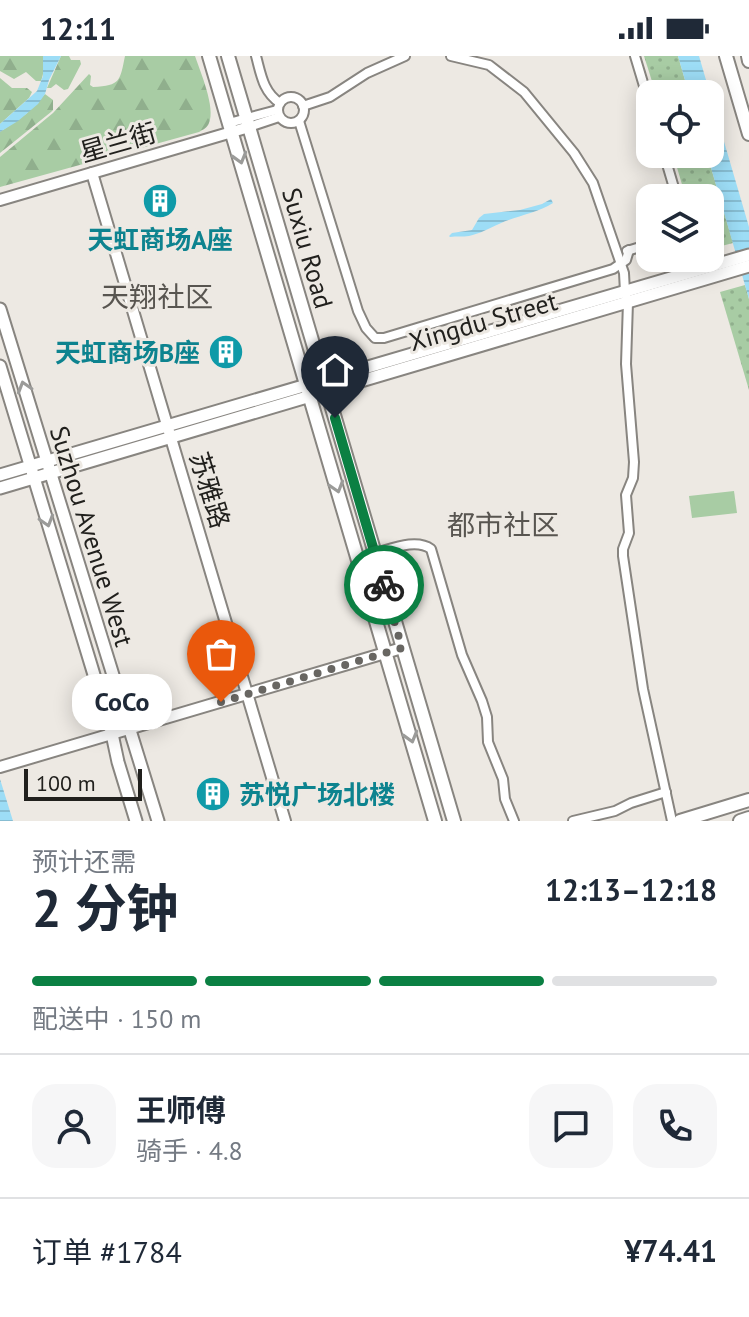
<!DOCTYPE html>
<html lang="zh">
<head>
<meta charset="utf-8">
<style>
	:root { --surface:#fff; --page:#f6f6f7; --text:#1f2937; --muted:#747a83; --line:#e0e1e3; --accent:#0b8043 }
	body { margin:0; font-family:"PT Sans","Noto Sans SC",sans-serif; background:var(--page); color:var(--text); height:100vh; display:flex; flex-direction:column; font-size:30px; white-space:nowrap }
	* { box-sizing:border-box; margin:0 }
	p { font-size:26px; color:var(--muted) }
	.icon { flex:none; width:44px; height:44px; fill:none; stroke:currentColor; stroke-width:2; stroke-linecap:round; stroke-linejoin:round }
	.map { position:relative; height:765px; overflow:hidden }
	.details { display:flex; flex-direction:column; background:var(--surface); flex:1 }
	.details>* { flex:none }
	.buttons { position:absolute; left:636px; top:24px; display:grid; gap:16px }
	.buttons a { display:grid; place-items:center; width:88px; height:88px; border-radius:16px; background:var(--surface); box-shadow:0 4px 20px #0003; font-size:40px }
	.scale { position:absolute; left:24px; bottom:20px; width:118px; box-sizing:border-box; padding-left:8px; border:4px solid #21201d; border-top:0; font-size:22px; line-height:28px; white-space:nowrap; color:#21201d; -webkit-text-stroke:6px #ede9e3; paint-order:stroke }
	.pin { position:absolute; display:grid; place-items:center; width:68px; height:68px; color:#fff; margin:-82px -34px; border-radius:50% 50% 50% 0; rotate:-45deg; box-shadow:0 0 8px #0007 }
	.pin .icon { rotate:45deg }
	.courier { position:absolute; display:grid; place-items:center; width:80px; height:80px; margin:-40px; border:6px solid #0b8043; border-radius:50%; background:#fff; color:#222; box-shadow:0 2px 10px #0007 }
	.bubble { position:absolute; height:56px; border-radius:24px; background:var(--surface); box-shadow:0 4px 20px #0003; font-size:26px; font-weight:700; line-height:56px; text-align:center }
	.headline em { font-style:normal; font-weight:700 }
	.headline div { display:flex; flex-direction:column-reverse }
	.headline { display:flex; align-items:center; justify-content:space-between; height:136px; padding:0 32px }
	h1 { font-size:52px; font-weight:700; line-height:60px }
	.bar { display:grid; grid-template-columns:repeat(4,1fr); gap:12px 8px; align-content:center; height:96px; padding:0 32px }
	.bar i { height:10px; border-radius:6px; background:var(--line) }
	.bar .active { background:var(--accent) }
	.bar p { grid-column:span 4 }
	.line { display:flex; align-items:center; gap:20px; padding:0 32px; border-top:2px solid var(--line) }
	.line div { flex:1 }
	.round { display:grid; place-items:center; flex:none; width:84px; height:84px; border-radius:24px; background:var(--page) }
	.status { display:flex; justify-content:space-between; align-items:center; height:56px; padding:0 40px; background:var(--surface); direction:ltr }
	.status svg { height:22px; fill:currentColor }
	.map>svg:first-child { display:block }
	.grass { fill:url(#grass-dots) }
	.forest { fill:url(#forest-firs) }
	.pitch { fill:#a8cca4 }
	.water { fill:url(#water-rules) }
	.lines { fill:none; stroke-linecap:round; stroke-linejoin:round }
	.minor-casing { stroke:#888580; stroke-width:12 }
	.tertiary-casing { stroke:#888580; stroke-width:14 }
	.secondary-casing { stroke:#888580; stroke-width:15 }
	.primary-casing { stroke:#888580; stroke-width:16 }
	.minor { stroke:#fff; stroke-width:8 }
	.tertiary { stroke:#fff; stroke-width:10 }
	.secondary { stroke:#fff; stroke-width:11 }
	.primary { stroke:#fff; stroke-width:12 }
	.oneway { stroke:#9b9b99 }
	.done { stroke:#686662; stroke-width:8; stroke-dasharray:0 14.4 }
	.route { stroke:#0b8043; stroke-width:10 }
	.labels { text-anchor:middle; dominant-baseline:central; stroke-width:6; stroke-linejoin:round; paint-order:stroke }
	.street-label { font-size:26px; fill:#21201d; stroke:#ede9e3 }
	.culture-label { font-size:26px; font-weight:bold; fill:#0d838f; stroke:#ede9e3 }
	.neighbourhood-label { font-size:28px; fill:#585550; stroke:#ede9e3 }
</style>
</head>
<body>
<div class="status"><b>12:11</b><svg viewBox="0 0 49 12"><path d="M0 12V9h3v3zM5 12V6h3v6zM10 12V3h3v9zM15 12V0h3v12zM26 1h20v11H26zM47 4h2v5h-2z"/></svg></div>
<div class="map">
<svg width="749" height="765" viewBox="0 0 749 765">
	<defs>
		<pattern id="grass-dots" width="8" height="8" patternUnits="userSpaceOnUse" patternTransform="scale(2)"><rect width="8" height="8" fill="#a8cca4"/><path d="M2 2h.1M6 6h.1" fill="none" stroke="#90af8d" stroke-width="1.8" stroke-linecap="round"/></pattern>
		<pattern id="forest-firs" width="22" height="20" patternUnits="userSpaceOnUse" patternTransform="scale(2)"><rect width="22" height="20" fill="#a8cca4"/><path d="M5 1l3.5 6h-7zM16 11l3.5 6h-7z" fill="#90af8d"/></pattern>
		<pattern id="water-rules" width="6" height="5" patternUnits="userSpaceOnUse" patternTransform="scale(2)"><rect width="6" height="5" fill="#9dddf6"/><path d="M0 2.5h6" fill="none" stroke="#87bdd2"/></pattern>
	</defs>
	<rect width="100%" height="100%" fill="#ede9e3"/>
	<!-- grass -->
	<g class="grass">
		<polygon points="644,0 678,0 689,38 656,38"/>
		<polygon points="673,98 707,98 733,187 710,193 710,142 686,142"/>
		<polygon points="745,229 749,243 749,334 720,236"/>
	</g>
	<!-- forest -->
	<g class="forest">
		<path d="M0 0H43C45 8 44 17 41 25H36L26 16 14 23 0 15Z"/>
		<polygon points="61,0 69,0 71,4 80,4 81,8 68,33 64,34 56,28 51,32 47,32"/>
		<path d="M125 0H195C200 15 216 52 209 67 207 72 204 73 199 76L0 131V101L53 57 89 18 91 20 90 29 93 31C121 30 120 24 125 0Z"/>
		<polygon points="0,22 12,32 27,32 32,36 29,42 0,68"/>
		<polygon points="45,38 53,44 53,54 51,56 0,97 0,76 26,58"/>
	</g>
	<!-- pitch -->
	<polygon class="pitch" points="734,435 737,457 692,462 689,440"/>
	<!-- water -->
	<g class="water">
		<polygon points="43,0 61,0 49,24 45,38 38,48 18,65 0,76 0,68 37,35 43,20"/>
		<polygon points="678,0 699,0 749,171 749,243 707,98 710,98 710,38 689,38"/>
		<path d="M551 143 553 147C537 157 516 160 499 168 490 172 479 178 469 180 463 181 456 180 450 181L449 180 452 177 472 174 479 162 484 158 520 154 542 148Z"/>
		<polygon points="0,721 0,723 13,765 0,765"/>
	</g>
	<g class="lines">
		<!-- minor casing -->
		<g class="minor-casing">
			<g id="minor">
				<path d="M256 0C261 18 263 36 280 47"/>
				<polyline points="451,0 489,9 524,36 574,97 593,127 624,217 625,236 628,246 626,308 634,406 633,422 626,439 629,477 623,493 623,500 643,633 672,765"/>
				<polyline points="635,0 650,50"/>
				<circle cx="291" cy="54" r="13"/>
				<polyline points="303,50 330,41 367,17 405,0"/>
				<polyline points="299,65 358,255 366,272 375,282 384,282 613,213 626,204 629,194"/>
				<polyline points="229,67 277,54"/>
				<polyline points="249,71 279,61"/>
				<polyline points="664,98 677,142"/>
				<polyline points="627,195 650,188"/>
				<path d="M375 497C391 493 416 482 431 493L462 599 482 645 487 661 488 686 503 723 505 743 514 765"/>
				<polyline points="573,765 615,755 631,747 666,736"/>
			</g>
		</g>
		<!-- tertiary casing -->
		<g class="tertiary-casing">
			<g id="tertiary">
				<polyline points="92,117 285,765"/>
				<polyline points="0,144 249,71"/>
				<polyline points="0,711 402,592"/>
			</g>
		</g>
		<!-- secondary casing -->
		<g class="secondary-casing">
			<g id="secondary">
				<polyline points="0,253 158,765"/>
				<polyline points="0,310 112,678 118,706 136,765"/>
				<polyline points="0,419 749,199"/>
				<polyline points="0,432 749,210"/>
			</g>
		</g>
		<!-- primary casing -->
		<g class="primary-casing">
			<g id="primary">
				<polyline points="209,0 435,765"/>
				<polyline points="228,0 454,765"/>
				<polyline points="726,0 749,78"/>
				<polyline points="748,0 749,5"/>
				<polyline points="680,765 749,744"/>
				<polyline points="740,765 749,762"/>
			</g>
		</g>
		<!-- minor -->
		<use href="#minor" class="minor"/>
		<!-- tertiary -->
		<use href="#tertiary" class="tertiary"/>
		<!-- secondary -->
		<use href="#secondary" class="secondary"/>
		<!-- primary -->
		<use href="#primary" class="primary"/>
	</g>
	<!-- one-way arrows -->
	<defs><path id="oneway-chevron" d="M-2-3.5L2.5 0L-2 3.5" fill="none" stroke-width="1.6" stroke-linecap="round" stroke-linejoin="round" transform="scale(2)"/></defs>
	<g class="oneway">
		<use href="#oneway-chevron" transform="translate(240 102) rotate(74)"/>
		<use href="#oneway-chevron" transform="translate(24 331) rotate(-107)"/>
		<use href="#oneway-chevron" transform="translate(337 431) rotate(73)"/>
		<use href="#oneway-chevron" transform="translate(47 465) rotate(73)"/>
		<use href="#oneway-chevron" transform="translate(411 681) rotate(74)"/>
	</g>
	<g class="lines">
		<!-- done -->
		<polyline class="done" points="221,646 402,592 384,529"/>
		<!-- route -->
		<polyline class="route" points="335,362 384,529"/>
	</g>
	<!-- icons -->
	<defs>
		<g id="building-disc" transform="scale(1.8)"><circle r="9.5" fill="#0f9aa8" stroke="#ede9e3"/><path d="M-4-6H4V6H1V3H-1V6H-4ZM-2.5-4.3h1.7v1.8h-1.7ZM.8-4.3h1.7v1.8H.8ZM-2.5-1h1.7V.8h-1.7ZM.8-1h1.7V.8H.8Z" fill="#fff"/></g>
	</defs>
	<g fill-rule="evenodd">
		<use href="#building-disc" x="160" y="145"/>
		<use href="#building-disc" x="226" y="296"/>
		<use href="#building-disc" x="213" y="738"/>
	</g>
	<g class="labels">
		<!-- street labels -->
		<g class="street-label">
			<text transform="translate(118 86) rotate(-16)">星兰街</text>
			<text transform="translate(308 192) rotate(74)">Suxiu Road</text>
			<text transform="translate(483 265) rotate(-16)">Xingdu Street</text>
			<text transform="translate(210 434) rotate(73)">苏雅路</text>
			<text transform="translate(92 480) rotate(73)">Suzhou Avenue West</text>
		</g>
		<!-- culture labels -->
		<g class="culture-label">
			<text x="160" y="183">天虹商场A座</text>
			<text x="200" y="296" text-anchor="end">天虹商场B座</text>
			<text x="239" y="738" text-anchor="start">苏悦广场北楼</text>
		</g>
		<!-- neighbourhood labels -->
		<g class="neighbourhood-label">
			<text x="157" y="240">天翔社区</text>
			<text x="503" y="468">都市社区</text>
		</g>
	</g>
</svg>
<div class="buttons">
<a><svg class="icon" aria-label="locate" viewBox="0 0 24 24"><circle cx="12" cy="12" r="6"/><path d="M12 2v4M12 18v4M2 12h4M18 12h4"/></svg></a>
<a><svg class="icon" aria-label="layers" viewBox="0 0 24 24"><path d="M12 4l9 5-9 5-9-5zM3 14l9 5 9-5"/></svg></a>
</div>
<div class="scale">100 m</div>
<div class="pin" style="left:221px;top:646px;background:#ea580c"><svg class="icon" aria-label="bag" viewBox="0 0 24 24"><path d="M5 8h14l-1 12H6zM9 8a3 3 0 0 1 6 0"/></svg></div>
<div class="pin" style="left:335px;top:362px;background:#1f2937"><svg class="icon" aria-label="home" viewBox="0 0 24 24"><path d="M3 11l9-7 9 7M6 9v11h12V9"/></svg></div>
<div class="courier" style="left:384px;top:529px"><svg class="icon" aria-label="bike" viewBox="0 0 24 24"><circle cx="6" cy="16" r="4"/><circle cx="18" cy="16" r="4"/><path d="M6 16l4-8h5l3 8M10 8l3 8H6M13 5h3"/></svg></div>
<div class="bubble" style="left:72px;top:618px;width:100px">CoCo</div>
</div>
<section class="details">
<div class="headline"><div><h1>2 分钟</h1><p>预计还需</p></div><em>12:13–12:18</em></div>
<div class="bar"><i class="active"></i><i class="active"></i><i class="active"></i><i></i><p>配送中 · 150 m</p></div>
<div class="line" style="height:144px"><a class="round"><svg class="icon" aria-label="person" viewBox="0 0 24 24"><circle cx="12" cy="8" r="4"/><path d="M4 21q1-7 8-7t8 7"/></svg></a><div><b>王师傅</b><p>骑手 · 4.8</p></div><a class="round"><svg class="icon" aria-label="chat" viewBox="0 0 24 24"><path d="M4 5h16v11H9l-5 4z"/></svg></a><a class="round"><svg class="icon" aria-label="phone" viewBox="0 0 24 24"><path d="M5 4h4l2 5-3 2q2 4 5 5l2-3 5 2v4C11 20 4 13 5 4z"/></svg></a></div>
<div class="line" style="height:104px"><div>订单 #1784</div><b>¥74.41</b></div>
</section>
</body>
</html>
